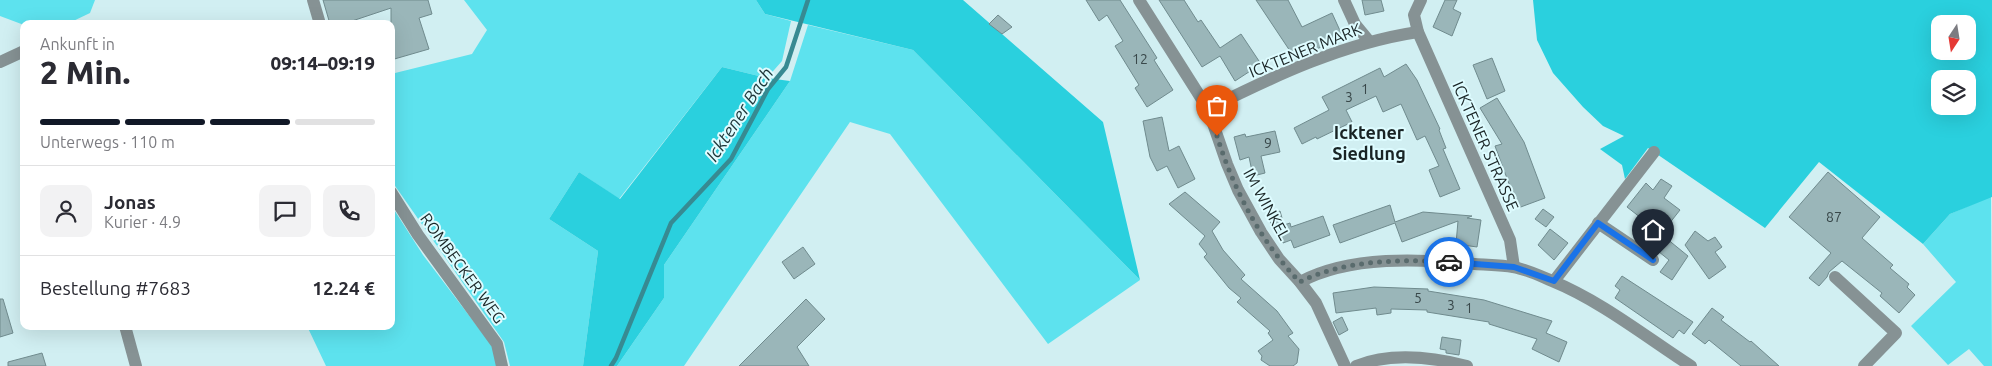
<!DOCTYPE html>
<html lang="de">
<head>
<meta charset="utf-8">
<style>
	:root { --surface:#fff; --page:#f2f2f3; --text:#2b2b33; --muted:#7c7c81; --line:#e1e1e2; --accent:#111827 }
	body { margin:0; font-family:Ubuntu,sans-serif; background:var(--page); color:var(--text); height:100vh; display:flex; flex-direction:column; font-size:19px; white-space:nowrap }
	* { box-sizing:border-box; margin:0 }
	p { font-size:16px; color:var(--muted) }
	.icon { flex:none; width:28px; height:28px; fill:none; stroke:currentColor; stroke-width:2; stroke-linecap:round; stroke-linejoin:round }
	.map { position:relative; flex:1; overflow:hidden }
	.details { position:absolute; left:20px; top:20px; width:375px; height:310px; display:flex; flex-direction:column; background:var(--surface); border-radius:10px; box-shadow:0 5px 20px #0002 }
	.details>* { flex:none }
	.needle { width:32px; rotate:192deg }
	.controls { position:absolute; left:1931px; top:15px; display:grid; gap:10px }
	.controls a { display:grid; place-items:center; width:45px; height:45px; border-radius:10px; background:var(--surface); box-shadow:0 5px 20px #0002; font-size:25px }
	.pin { position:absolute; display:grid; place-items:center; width:42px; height:42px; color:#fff; margin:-51px -21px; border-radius:50% 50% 50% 0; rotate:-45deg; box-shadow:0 0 5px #0007 }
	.pin .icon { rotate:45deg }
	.courier { position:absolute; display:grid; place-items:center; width:50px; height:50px; margin:-25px; border:4px solid #1a73e8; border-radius:50%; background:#fff; color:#222; box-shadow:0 1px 6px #0007 }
	.head em { font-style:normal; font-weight:800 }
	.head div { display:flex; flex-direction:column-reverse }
	.head { display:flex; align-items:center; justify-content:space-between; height:85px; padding:0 20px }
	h1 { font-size:32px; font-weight:800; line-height:38px }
	.bar { display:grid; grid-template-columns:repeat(4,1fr); gap:8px 5px; align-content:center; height:60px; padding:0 20px }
	.bar i { height:6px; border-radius:4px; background:var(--line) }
	.bar .current { background:var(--accent) }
	.bar p { grid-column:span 4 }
	.line { display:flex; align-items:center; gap:12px; padding:0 20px; border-top:1px solid var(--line) }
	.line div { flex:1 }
	.round { display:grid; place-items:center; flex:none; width:52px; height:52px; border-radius:10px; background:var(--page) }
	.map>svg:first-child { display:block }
	.green { fill:#5de2ee }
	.forest { fill:#2ad0de; fill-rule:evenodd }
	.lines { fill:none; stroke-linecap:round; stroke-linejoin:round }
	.stream { stroke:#378a92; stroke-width:4.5 }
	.building { fill:#9ab6b9; stroke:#708b8e }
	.minor { stroke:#869294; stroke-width:12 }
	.done { stroke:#596b6d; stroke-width:5; stroke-dasharray:0 9 }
	.route { stroke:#1a73e8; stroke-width:6 }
	.labels { text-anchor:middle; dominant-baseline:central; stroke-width:4; stroke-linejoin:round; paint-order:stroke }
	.number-label { font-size:14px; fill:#39484a }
	.street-label { font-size:16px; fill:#192425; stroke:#defcff }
	.water-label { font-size:18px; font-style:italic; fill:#1c3538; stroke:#defcff }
	.neighbourhood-label { font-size:18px; font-weight:bold; fill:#192425; stroke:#defcff }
</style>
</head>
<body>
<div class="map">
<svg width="1992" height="366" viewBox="0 0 1992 366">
	<rect width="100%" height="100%" fill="#d1eff2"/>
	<!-- green -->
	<g class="green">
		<polygon points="0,0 95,0 90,13 67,24 24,25 0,16"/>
		<polygon points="464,0 756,0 765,14 791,21 782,61 767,78 722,67 619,199 579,172 549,219 598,251 583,366 510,366 504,342 391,180 391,74 472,54 487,30"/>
		<polygon points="808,25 913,50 1140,280 1048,344 890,134 850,122 684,366 617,366 664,298 664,265 790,81"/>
		<polygon points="1991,196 1992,366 1984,366 1969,349 1948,365 1911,326 1956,282 1923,244 1950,214"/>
		<polygon points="391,205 423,255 493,347 497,366 326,366 307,326 391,326"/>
	</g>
	<!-- forest -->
	<g class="forest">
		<polygon points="756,0 963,0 1103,122 1140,280 913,50 765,14"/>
		<path d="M1533 0H1992V197L1950 214 1923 244 1819 162 1765 228 1648 148 1625 179 1622 165 1600 149 1624 136 1603 126 1583 107 1553 73 1537 40ZM1940 24H1968V51H1940ZM1940 79H1968V106H1940Z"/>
		<polygon points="722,67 767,78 790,81 664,265 664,298 617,366 583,366 598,251 549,219 579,172 620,199"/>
	</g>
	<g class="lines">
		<!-- stream -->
		<polyline class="stream" points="611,366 616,358 671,223 731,159 768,89 786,67 808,0"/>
	</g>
	<!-- building -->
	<g class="building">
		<polygon points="323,0 428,0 432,14 419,18 429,49 391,60 391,8 352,21 353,24 330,24"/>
		<polygon points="1086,0 1120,0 1157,58 1154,60 1173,90 1147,107 1135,88 1139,85 1115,46 1123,41 1107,15 1099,21"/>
		<polygon points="1159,0 1184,0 1198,22 1201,20 1220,48 1241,34 1261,64 1235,81 1220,56 1202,67"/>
		<polygon points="1256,0 1288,0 1302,27 1332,13 1342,35 1321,44 1321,47 1303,56 1297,49 1292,54"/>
		<polygon points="1362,0 1381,0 1384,11 1365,15"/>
		<polygon points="1445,0 1457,0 1453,9 1461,13 1452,36 1433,27"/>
		<polygon points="998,15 1012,27 1002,34 989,24"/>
		<polygon points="1492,58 1505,91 1487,99 1473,65"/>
		<polygon points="1406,64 1417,80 1440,129 1439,130 1446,148 1443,149 1460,189 1440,197 1429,170 1439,166 1425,136 1417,140 1401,104 1383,112 1376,96 1346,110 1352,122 1317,139 1316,137 1302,144 1294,128 1329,110 1322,97 1380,68 1384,77"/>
		<polygon points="1497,98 1524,142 1545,198 1518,208 1495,146 1502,144 1480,108"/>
		<polygon points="1162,117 1169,151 1179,146 1195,179 1178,188 1167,166 1157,171 1150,157 1143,121"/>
		<polygon points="1275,131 1280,152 1261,156 1265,173 1253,176 1249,157 1240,160 1234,137 1245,134 1246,137"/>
		<polygon points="1828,172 1880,217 1862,238 1893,265 1890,268 1909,284 1907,287 1915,295 1899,313 1880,296 1882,293 1842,261 1829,272 1827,277 1819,286 1809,278 1831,253 1789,217"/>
		<polygon points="1661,179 1672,186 1664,198 1680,210 1661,234 1688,256 1672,280 1660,272 1669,260 1643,239 1650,231 1647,228 1650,225 1627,207 1646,183 1653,190"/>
		<polygon points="1185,192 1220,222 1212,231 1223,250 1245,275 1241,279 1277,311 1293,333 1288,336 1299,349 1297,363 1293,366 1270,366 1261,360 1262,356 1258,351 1273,340 1268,333 1270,331 1237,302 1241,298 1229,288 1204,257 1207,254 1199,244 1205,236 1169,204"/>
		<polygon points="1390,205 1395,222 1423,212 1472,216 1467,218 1481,220 1477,247 1456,244 1458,221 1402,242 1395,223 1340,243 1333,225"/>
		<polygon points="1543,209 1554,217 1546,227 1535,219"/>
		<polygon points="1280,211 1284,225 1290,223 1291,227 1323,216 1330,235 1294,248 1291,240 1283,243 1278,227 1273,229 1268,216"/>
		<polygon points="1550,229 1568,243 1554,260 1538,245"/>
		<polygon points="1695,231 1708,241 1715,237 1722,247 1715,252 1726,267 1709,279 1685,245"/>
		<polygon points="803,247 815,264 794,279 782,262"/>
		<polygon points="1622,276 1693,322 1684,334 1679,330 1673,338 1615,298 1620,290 1615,286"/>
		<polygon points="1374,287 1428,289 1428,291 1484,300 1552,321 1546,333 1567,342 1559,362 1532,349 1537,339 1489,324 1489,322 1427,312 1427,310 1391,309 1391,313 1377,315 1376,308 1336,313 1333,293"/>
		<polygon points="0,299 3,299 13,333 0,337"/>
		<polygon points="806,299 825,319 797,347 809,366 739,366"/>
		<polygon points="1712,308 1724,317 1721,320 1750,342 1751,341 1779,366 1741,366 1709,340 1705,344 1692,334"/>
		<polygon points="1342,317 1348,330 1339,335 1333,322"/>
		<polygon points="1442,337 1461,340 1459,355 1446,353 1446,350 1440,349"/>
		<polygon points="42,353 46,366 8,366 8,362"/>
	</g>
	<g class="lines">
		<!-- minor -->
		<g class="minor">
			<polyline points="313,0 320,24"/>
			<polyline points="1139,0 1208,109 1227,164 1238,190 1261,232 1279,259 1300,282 1316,303 1345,366"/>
			<polyline points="1344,0 1355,24 1369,41"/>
			<polyline points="1421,0 1414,15 1418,32 1510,240 1514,267"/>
			<polyline points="0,62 24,51"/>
			<path d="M1208 109C1274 76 1344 43 1418 32"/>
			<polyline points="391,192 418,235 497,344 502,366"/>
			<polyline points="1598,223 1653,260"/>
			<polyline points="1835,277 1896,333 1864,366"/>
			<polyline points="1554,281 1654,152"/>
			<path d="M1300 282C1350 255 1421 259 1475 264 1488 265 1501 265 1513 267 1526 269 1540 276 1552 281 1601 301 1646 337 1691 366"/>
			<polyline points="125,326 136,366"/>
			<path d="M1356 366C1391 352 1432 357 1467 366"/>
		</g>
	</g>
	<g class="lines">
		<!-- done -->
		<path class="done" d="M1217 136C1233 188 1261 243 1300 282 1342 260 1402 259 1449 262"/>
		<!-- route -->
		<polyline class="route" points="1449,262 1514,267 1554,281 1598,223 1653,260"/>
	</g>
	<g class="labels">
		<!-- number labels -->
		<g class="number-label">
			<text x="1140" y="59">12</text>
			<text x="1365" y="89">1</text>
			<text x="1349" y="97">3</text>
			<text x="1268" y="143">9</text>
			<text x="1834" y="217">87</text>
			<text x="1418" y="298">5</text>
			<text x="1451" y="305">3</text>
			<text x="1469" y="308">1</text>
		</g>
		<!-- street labels -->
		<g class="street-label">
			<text transform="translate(1305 50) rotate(-22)">ICKTENER MARK</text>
			<text transform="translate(1486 146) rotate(66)">ICKTENER STRASSE</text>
			<text transform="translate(1267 204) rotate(61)">IM WINKEL</text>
			<text transform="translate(463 268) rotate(54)">ROMBECKER WEG</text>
		</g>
		<!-- water labels -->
		<g class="water-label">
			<text transform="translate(739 114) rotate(-57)">Icktener Bach</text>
		</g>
		<!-- neighbourhood labels -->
		<g class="neighbourhood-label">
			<text x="1369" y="132">Icktener<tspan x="1369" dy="21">Siedlung</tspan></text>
		</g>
	</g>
</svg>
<div class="controls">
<a><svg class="needle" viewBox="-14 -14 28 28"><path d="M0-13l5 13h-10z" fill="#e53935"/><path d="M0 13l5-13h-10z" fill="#7c7c81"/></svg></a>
<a><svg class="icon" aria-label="layers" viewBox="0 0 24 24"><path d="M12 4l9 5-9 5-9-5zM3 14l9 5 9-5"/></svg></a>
</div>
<div class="pin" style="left:1217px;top:136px;background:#ea580c"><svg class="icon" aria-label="bag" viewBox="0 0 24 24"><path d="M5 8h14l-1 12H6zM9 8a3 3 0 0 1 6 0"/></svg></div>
<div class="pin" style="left:1653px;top:260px;background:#1f2937"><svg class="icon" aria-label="home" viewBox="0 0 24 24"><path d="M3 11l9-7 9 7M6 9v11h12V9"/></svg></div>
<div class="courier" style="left:1449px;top:262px"><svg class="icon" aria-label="car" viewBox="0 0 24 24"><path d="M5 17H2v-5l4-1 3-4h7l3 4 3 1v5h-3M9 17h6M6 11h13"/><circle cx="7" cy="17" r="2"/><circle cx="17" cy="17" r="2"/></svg></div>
<section class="details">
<div class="head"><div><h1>2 Min.</h1><p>Ankunft in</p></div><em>09:14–09:19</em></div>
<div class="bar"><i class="current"></i><i class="current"></i><i class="current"></i><i></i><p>Unterwegs · 110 m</p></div>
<div class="line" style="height:90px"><a class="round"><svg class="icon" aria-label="person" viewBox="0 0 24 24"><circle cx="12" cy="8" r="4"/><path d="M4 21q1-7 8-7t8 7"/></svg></a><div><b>Jonas</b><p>Kurier · 4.9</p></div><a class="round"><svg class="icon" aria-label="chat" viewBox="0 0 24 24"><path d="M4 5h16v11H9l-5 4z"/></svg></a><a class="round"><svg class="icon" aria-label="phone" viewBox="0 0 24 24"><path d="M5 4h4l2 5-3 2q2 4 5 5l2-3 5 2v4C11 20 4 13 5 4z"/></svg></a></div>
<div class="line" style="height:65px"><div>Bestellung #7683</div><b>12.24 €</b></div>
</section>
</div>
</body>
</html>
